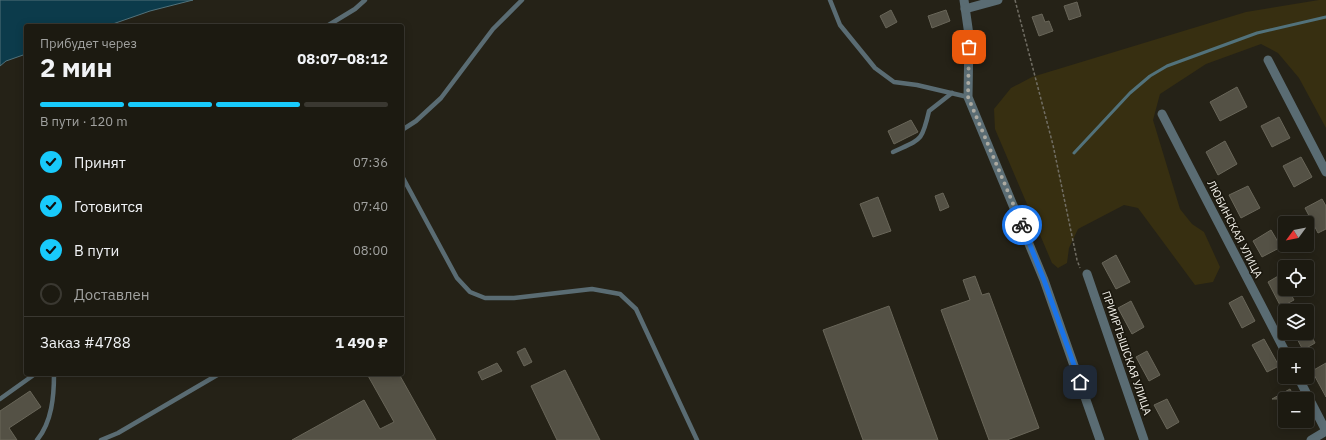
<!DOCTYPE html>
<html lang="ru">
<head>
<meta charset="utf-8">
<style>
	:root { --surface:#1c1a11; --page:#25231a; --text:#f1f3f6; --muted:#a0a19f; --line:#3a3831; --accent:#18cafc }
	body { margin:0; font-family:"IBM Plex Sans",sans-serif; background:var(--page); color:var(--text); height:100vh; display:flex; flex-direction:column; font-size:15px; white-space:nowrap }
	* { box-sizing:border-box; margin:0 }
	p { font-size:13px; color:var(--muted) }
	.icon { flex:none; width:22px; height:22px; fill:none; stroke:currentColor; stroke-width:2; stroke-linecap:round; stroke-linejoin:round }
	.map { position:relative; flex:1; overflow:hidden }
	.panel { position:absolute; left:24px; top:24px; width:380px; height:352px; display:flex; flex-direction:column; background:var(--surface); border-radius:4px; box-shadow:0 2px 10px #0003,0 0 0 1px var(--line) }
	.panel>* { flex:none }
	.needle { width:26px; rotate:238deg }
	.buttons { position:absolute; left:1278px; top:216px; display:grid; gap:8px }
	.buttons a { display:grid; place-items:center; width:36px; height:36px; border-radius:4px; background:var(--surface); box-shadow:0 2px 10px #0003,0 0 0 1px var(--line); font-size:20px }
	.pin { position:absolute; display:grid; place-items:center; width:34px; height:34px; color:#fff; margin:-17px; border-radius:8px; box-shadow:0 2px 6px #0006 }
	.courier { position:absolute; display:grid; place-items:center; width:40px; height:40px; margin:-20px; border:3px solid #1a73e8; border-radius:50%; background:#fff; color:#222; box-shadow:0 1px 5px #0007 }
	.overview em { font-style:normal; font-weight:800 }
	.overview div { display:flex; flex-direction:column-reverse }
	.overview { display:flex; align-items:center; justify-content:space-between; height:68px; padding:0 16px }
	h1 { font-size:26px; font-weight:800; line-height:30px }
	.bar { display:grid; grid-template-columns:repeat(4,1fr); gap:6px 4px; align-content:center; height:48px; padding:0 16px }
	.bar i { height:5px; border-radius:3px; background:var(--line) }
	.bar .on { background:var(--accent) }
	.bar p { grid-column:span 4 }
	.line { display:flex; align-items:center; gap:10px; padding:0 16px; border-top:1px solid var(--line) }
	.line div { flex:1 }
	ol { padding:0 16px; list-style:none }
	li { display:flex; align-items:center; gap:12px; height:44px }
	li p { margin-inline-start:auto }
	li .icon { padding:4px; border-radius:50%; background:var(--accent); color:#111; stroke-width:4 }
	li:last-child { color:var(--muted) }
	li i { width:22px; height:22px; border:2px solid var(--line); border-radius:50% }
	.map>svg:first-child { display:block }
	.green { fill:#372f11 }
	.water { fill:#0c3b4b; stroke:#52727b }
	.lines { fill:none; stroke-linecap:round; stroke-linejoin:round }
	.stream { stroke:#52727b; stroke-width:3 }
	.building { fill:#545145; stroke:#696659 }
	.path { stroke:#716e64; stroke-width:1.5; stroke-dasharray:3 2; stroke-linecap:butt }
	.service { stroke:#5a6c73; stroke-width:4.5 }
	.minor { stroke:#5a6c73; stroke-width:9 }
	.done { stroke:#acaaa1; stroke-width:4; stroke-dasharray:0 7.2 }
	.route { stroke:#1a73e8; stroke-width:5 }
	.labels { text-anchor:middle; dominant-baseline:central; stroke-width:3.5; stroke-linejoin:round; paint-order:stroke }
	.street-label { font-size:11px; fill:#f5f3ec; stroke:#1b180e }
</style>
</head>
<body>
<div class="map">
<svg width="1326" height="440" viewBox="0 0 1326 440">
	<rect width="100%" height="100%" fill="#252217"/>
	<!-- green -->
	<polygon class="green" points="1319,0 1326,0 1326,128 1299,78 1278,53 1261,44 1206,64 1160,94 1153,120 1180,209 1192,224 1204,232 1220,267 1213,282 1195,285 1138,208 1124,205 1078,229 1069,248 1067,263 1058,268 1052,263 995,129 994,109 1011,88 1032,77 1246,12"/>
	<!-- water -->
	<polygon class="water" points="0,0 193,0 150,11 107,26 26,26 26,54 6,61 0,66"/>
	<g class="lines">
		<!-- stream -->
		<polyline class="stream" points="1074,153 1130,93 1150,76 1167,66 1257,33 1326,17"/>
	</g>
	<!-- building -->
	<g class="building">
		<polygon points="1077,2 1081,16 1069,20 1064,6"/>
		<polygon points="891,10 897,22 886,28 880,16"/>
		<polygon points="946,10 950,21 932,28 928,16"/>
		<polygon points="1042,14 1045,22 1049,21 1053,31 1039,36 1032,17"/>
		<polygon points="1237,87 1247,107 1220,121 1210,102"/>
		<polygon points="1279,117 1290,138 1272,147 1261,126"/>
		<polygon points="911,120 918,132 894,144 888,131"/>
		<polygon points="1225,141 1237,164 1218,175 1206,152"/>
		<polygon points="1301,157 1312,177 1294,187 1283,166"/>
		<polygon points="1248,186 1260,208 1241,218 1229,195"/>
		<polygon points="943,193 949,207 940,211 935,196"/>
		<polygon points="878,197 891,231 873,237 860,204"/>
		<polygon points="1322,199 1326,206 1326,229 1318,233 1305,208"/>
		<polygon points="1271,230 1281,247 1262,257 1253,241"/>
		<polygon points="1116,255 1130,282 1116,289 1102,263"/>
		<polygon points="1280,275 1285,284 1285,289 1288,289 1294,300 1281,307 1268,282"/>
		<polygon points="975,276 982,295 989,293 1039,428 1007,440 989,440 941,310 970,300 963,280"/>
		<polygon points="1242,296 1255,321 1242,328 1229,303"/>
		<polygon points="1131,301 1144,327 1132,334 1118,308"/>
		<polygon points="889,306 938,440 863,440 823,330"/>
		<polygon points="1294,333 1310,333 1315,343 1303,350"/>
		<polygon points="1264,339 1279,366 1267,372 1252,345"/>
		<polygon points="525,348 532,362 524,366 517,352"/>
		<polygon points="1147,351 1160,375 1149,381 1136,357"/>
		<polygon points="497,363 502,371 482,380 478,372"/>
		<polygon points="1326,363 1326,397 1312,371"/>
		<polygon points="565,370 600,440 557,440 531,386"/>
		<polygon points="367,374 399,374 436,440 292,440 364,400 380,429 394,422"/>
		<polygon points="1290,389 1295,399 1272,399"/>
		<polygon points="30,391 41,407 9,428 17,440 0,440 0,411"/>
		<polygon points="1167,399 1179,422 1167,429 1154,405"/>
	</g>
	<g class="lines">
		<!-- path -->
		<polyline class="path" points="1015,0 1053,145 1077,260 1080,268"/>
		<!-- service -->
		<g class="service">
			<polyline points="830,0 840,25 875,68 894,82 917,85 968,97"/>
			<polyline points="327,26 355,9 365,0"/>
			<polyline points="402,130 416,121 441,98 493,29 522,0"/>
			<path d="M893 152C921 139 922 142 929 111L952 93"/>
			<polyline points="402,176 457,278 470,292 485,298 514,298 592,289 620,294 636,309 697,440"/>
			<polyline points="0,399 35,374"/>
			<path d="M37 440C52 422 54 396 54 374"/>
			<polyline points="101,440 118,433 219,374"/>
		</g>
		<!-- minor -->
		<g class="minor">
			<polyline points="964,0 969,35 968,97 1044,280 1100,440"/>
			<polyline points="965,9 998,0"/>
			<polyline points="1268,60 1326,172"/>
			<polyline points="1162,114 1287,355"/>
			<polyline points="1087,274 1144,440"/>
			<polyline points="1298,377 1326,431 1311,440"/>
		</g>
	</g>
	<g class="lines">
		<!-- done -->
		<polyline class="done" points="969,47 968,97 1022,225"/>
		<!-- route -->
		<polyline class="route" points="1022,225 1044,280 1080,382"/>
	</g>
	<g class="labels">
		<!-- street labels -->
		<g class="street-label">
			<text transform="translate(1235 229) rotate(63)">ЛЮБИНСКАЯ УЛИЦА</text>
			<text transform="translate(1127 353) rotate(71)">ПРИИРТЫШСКАЯ УЛИЦА</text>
		</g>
	</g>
</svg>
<div class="buttons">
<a><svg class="needle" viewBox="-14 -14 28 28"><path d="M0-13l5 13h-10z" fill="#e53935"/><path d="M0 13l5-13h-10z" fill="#a0a19f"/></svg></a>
<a><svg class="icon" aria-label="locate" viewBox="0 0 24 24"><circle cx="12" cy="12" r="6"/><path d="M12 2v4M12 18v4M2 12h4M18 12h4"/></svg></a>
<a><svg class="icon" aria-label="layers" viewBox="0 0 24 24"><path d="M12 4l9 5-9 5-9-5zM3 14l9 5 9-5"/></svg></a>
<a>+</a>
<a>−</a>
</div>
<div class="pin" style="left:969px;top:47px;background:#ea580c"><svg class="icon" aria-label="bag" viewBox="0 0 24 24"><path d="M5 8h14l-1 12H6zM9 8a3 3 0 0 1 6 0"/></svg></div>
<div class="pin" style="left:1080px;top:382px;background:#1f2937"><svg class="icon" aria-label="home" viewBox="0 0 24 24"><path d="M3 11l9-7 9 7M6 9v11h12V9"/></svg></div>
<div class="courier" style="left:1022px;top:225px"><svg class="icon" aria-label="bike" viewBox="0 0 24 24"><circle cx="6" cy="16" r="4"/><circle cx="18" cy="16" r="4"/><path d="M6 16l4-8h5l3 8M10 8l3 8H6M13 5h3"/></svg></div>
<section class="panel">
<div class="overview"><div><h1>2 мин</h1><p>Прибудет через</p></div><em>08:07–08:12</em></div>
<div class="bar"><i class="on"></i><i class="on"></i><i class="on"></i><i></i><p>В пути · 120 m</p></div>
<ol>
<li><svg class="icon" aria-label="check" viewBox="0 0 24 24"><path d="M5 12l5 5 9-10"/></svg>Принят<p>07:36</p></li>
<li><svg class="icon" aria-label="check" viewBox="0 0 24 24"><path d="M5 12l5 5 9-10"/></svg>Готовится<p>07:40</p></li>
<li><svg class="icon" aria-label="check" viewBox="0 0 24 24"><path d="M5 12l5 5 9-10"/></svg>В пути<p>08:00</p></li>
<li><i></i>Доставлен</li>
</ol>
<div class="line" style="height:52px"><div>Заказ #4788</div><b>1 490 ₽</b></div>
</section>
</div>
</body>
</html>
